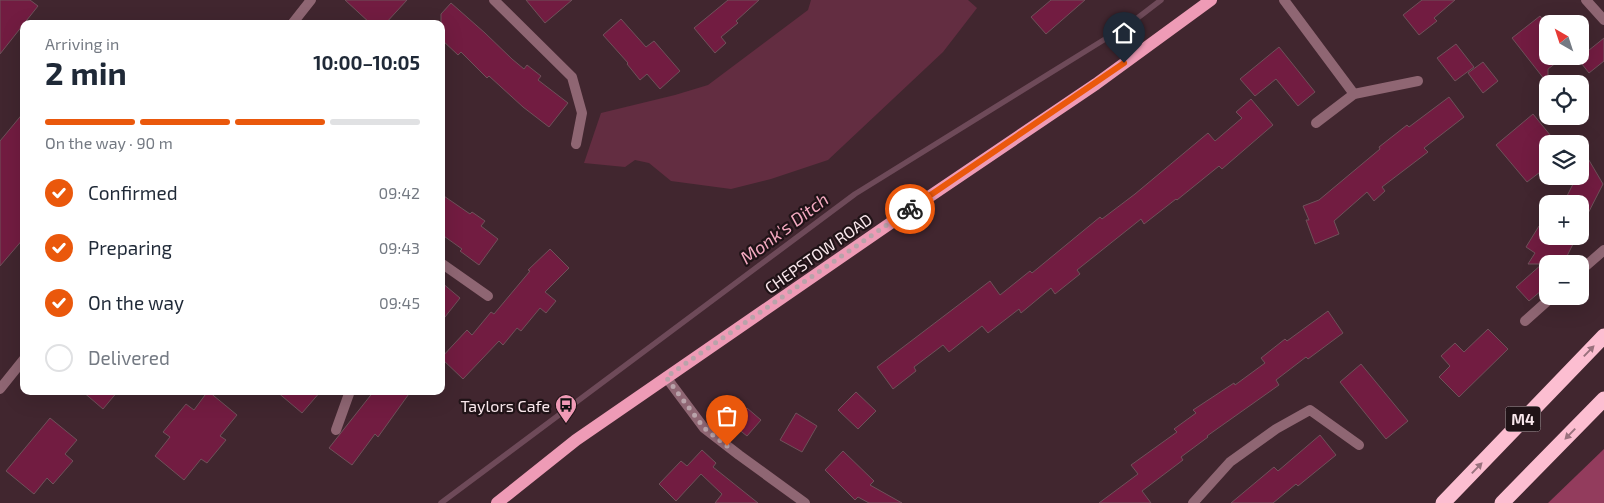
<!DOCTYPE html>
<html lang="en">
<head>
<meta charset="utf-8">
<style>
	:root { --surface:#fff; --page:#f2f2f3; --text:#1f2937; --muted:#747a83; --line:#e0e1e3; --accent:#ea580c }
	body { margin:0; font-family:"Exo 2",sans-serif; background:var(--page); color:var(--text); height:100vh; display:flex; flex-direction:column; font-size:19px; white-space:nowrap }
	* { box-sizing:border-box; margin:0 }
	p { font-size:16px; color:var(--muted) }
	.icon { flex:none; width:28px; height:28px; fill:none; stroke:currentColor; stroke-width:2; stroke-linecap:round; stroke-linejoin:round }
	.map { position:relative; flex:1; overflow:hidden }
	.details { position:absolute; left:20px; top:20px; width:425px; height:375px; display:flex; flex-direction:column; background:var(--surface); border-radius:10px; box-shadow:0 5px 20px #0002 }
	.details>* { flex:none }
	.needle { width:32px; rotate:321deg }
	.fabs { position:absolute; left:1539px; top:15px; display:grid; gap:10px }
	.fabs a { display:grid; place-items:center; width:50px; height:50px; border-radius:10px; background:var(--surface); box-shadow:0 5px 20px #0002; font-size:25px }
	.pin { position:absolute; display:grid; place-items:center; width:42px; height:42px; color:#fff; margin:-51px -21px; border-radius:50% 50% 50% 0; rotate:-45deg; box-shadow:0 0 5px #0007 }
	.pin .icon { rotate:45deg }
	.courier { position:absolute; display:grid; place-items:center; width:50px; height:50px; margin:-25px; border:4px solid #ea580c; border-radius:50%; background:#fff; color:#222; box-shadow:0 1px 6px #0007 }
	.overview em { font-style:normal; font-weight:700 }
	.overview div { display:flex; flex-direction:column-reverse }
	.overview { display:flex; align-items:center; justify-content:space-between; height:85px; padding:0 25px }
	h1 { font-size:32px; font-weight:700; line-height:38px }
	.bar { display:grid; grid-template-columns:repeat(4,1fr); gap:8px 5px; align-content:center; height:60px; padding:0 25px }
	.bar i { height:6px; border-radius:4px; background:var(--line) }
	.bar .selected { background:var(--accent) }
	.bar p { grid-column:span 4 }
	ol { padding:0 25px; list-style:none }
	li { display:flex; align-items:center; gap:15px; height:55px }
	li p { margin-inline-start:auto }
	li .icon { padding:5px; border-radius:50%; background:var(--accent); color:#fff; stroke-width:4 }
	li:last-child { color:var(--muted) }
	li i { width:28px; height:28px; border:2px solid var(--line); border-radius:50% }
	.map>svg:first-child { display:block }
	.green { fill:#632d41 }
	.forest { fill:#933c5d }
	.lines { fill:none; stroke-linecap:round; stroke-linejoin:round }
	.stream { stroke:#6e4a59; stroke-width:5.5 }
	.building { fill:#721c41; stroke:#6f515a }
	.street { stroke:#8f6673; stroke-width:10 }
	.primary { stroke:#ee9bb6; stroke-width:12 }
	.highway { stroke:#fcbed1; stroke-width:15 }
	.oneway { fill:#99717d }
	.done { stroke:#b9a3aa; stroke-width:5; stroke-dasharray:0 9 }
	.route { stroke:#ea580c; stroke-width:6 }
	.labels { text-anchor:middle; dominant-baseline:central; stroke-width:4.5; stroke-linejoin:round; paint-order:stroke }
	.shield { fill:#201317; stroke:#b8a7ac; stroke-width:1 }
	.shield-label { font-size:15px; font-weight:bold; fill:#f9e7ec }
	.street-label { font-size:16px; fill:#f9e7ec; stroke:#201317 }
	.poi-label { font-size:16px; fill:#f9e7ec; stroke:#201317; text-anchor:end }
	.water-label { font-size:18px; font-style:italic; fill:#f4aac1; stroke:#201317 }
</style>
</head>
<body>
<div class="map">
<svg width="1604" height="503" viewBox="0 0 1604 503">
	<rect width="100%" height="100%" fill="#41262f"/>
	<!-- green -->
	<polygon class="green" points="811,0 968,0 977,8 943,52 828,160 771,179 731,189 671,181 649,163 635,160 625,167 584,163 601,113 675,95 708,85 808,10"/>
	<!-- forest -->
	<polygon class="forest" points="1604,449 1604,503 1548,503"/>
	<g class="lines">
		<!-- stream -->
		<polyline class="stream" points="441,503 855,194 1131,23 1161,0"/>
	</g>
	<!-- building -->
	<g class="building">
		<polygon points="0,0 30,0 38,6 0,54"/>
		<polygon points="345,0 407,0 385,24 371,24"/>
		<polygon points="526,0 572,0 545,23"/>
		<polygon points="728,0 759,0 736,21 738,23 721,37 726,43 715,53 694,28"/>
		<polygon points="1051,0 1085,0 1046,34 1031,17"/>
		<polygon points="1422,0 1455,0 1434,18 1437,21 1419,35 1403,15"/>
		<polygon points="451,3 485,33 512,59 524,69 527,65 541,76 538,80 568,103 549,127 523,107 489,76 487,78 461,52 458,55 441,39 441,14"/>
		<polygon points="1540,16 1548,26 1548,56 1565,56 1548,69 1548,84 1512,38"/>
		<polygon points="621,19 646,47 654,41 680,71 660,89 647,74 640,80 627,64 628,63 603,35"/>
		<polygon points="1604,38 1604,61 1589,73 1578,59"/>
		<polygon points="1456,44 1474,67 1455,81 1437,58"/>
		<polygon points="1279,47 1315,92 1298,106 1276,79 1255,96 1240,79"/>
		<polygon points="1483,62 1498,81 1483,93 1468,73"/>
		<polygon points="1449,97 1464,117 1424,148 1428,152 1382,187 1385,191 1374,201 1367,192 1334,221 1339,234 1315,244 1306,220 1309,220 1303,206 1319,200 1380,149 1379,147 1407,125 1409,127"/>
		<polygon points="1251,99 1273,125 1222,169 1219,166 1177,200 1176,199 1144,224 1141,219 1077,270 1080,274 1055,294 1051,288 1021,313 1019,309 988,333 982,326 949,352 943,345 914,367 916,371 893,389 877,367 990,281 1000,295 1030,271 1032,273 1100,217 1102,219 1135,194 1208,133 1215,141 1242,118 1236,112"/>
		<polygon points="24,112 24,238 0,266 0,141"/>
		<polygon points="1533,114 1555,141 1552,144 1548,144 1548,166 1527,182 1496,145"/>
		<polygon points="1580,145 1603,184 1580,229 1580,204 1563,204 1577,176 1580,176"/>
		<polygon points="441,194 470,214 472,212 485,221 481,226 498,239 479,265 460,251 462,249 441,234"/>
		<polygon points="1539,226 1548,231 1548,236 1577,236 1563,264 1548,264 1548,285 1529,301 1516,287 1542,264 1528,264 1535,253 1526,247"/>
		<polygon points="550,249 569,268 545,292 556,301 546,313 540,308 521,331 517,328 503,345 499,341 463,379 441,358 467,330 472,335 491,312 494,314 530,271 528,270"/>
		<polygon points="441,282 460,298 441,322"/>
		<polygon points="1328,311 1343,333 1308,359 1306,357 1276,380 1279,385 1207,436 1208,437 1181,457 1183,460 1142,491 1151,503 1099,503 1138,474 1131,465 1177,432 1174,429 1196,413 1193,410 1234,383 1235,385 1265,363 1261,358 1285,339 1287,341"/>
		<polygon points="1488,329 1508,349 1459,397 1439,377 1450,366 1441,356 1455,343 1464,352"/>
		<polygon points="1361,364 1408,421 1386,439 1340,382"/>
		<polygon points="82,391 118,391 103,409"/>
		<polygon points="208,391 237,415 220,436 226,440 207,463 201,459 184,480 155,456 170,437 163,432 186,404 194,410"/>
		<polygon points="276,391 321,391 302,413"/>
		<polygon points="374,391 411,391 378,437 375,434 352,465 329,448"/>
		<polygon points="856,392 876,411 858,429 838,410"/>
		<polygon points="747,408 761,420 747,436 733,425"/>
		<polygon points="796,413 817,426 802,452 780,440"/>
		<polygon points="50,418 77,440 65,454 73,461 53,484 47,478 34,494 6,471"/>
		<polygon points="1320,435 1336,455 1298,486 1296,484 1273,503 1231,503 1274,467 1278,471"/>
		<polygon points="702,450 716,463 713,467 758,503 715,503 722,494 701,474 676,501 659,484 681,461 687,466"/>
		<polygon points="843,451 874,481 870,485 902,503 869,503 858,497 855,500 825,470"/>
	</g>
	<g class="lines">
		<!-- street -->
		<g class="street">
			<polyline points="494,0 572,77 582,113 576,144"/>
			<polyline points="1284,0 1354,94"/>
			<polyline points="1586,0 1604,20"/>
			<polyline points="292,24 311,0"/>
			<polyline points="1316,123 1354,94 1418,81"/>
			<polyline points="441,263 488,296"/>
			<polyline points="1580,271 1604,250"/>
			<polyline points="1525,321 1553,296"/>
			<polyline points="666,377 704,428 739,455 805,503"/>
			<polyline points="0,389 24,359"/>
			<polyline points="336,430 350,391"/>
			<polyline points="1193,503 1230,462 1276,429 1310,410 1359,445"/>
		</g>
		<!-- primary -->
		<polyline class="primary" points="497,503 576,440 911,209 1096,84 1211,0"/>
		<!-- highway -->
		<g class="highway">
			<polyline points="1443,503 1604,336"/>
			<polyline points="1502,503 1604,399"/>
		</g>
	</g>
	<!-- one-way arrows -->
	<defs><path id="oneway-solid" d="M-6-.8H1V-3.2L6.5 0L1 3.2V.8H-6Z" transform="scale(1.25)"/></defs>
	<g class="oneway">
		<use href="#oneway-solid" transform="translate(1589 351) rotate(-46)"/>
		<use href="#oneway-solid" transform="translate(1570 434) rotate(134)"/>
		<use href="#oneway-solid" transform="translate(1477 468) rotate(-46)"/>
	</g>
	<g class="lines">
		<!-- done -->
		<polyline class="done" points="727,446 704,428 666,377 910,209"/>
		<!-- route -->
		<polyline class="route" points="910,209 1124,63"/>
	</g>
	<!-- icons -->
	<defs>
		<g id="bus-pin" transform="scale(1.125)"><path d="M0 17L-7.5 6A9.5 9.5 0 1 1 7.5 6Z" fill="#f09ab6" stroke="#201317"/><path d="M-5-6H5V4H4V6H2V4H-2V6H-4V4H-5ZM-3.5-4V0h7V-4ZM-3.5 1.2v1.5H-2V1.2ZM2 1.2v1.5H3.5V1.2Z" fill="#111"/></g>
	</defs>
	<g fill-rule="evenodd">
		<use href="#bus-pin" x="566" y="405"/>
	</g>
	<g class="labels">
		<!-- shield labels -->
		<rect class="shield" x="1505.5" y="406.5" width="35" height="25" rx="4"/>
		<g class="shield-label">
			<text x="1523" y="419">M4</text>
		</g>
		<!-- street labels -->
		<g class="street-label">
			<text transform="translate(818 253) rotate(-35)">CHEPSTOW ROAD</text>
		</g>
		<!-- poi labels -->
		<g class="poi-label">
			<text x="550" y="405">Taylors Cafe</text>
		</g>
		<!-- water labels -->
		<g class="water-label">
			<text transform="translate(784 228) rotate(-37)">Monk's Ditch</text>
		</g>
	</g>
</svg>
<div class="fabs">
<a><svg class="needle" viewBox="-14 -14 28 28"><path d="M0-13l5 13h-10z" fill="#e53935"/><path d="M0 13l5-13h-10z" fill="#747a83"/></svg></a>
<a><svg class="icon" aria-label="locate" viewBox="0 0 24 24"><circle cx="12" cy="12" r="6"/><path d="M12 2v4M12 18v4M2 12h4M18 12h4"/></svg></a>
<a><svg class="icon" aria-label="layers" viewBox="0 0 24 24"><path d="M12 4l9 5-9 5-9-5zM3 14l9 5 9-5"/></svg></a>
<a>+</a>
<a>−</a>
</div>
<div class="pin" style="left:727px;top:446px;background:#ea580c"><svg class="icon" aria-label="bag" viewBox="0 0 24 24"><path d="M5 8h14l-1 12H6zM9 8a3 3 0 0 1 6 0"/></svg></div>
<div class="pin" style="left:1124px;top:63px;background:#1f2937"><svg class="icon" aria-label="home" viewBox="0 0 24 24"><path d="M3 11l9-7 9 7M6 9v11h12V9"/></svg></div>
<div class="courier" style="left:910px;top:209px"><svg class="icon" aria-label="bike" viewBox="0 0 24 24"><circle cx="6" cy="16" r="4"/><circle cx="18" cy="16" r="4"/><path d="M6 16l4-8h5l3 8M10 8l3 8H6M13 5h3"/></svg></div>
<section class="details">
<div class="overview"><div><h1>2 min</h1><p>Arriving in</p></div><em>10:00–10:05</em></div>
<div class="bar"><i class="selected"></i><i class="selected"></i><i class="selected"></i><i></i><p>On the way · 90 m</p></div>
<ol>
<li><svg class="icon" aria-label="check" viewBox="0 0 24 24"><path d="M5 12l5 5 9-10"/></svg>Confirmed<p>09:42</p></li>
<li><svg class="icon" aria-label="check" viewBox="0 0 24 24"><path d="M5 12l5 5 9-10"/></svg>Preparing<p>09:43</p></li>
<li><svg class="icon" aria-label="check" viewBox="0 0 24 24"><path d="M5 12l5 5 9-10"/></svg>On the way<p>09:45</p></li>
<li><i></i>Delivered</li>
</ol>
</section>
</div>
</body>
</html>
